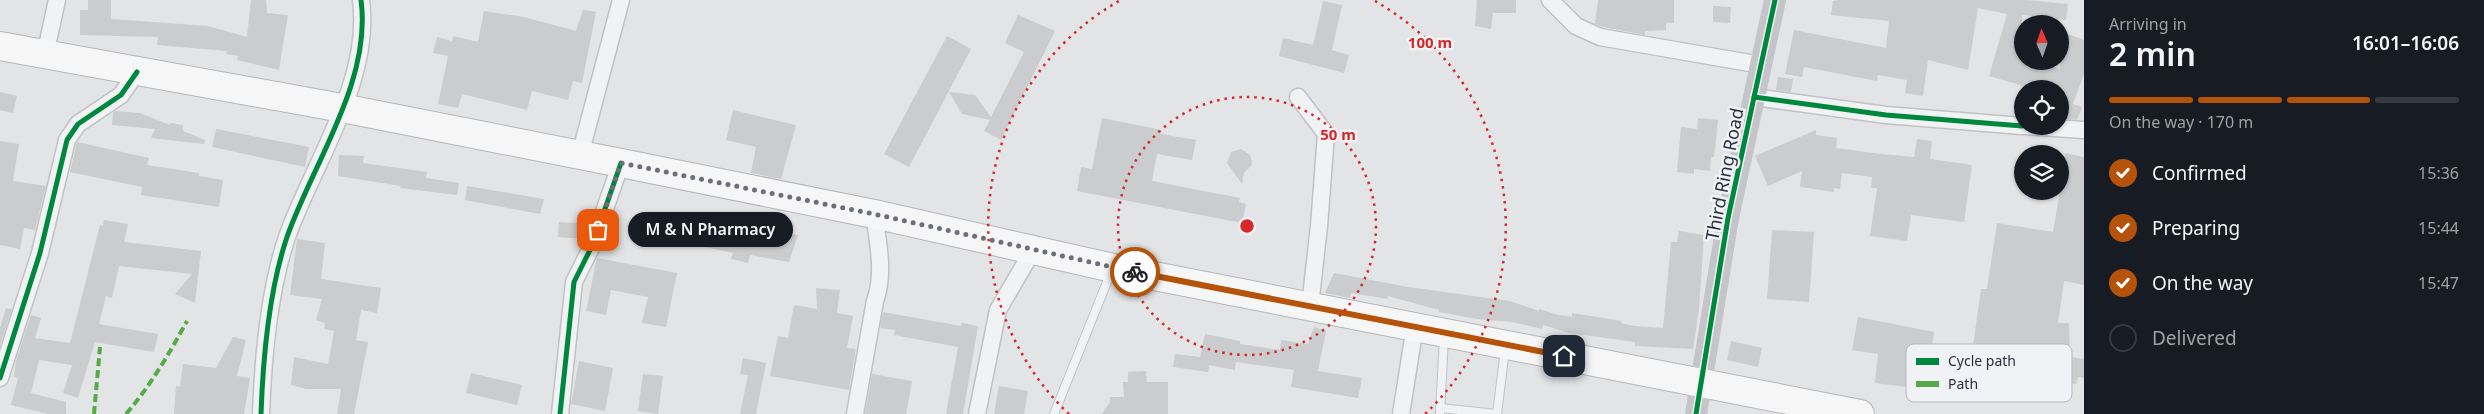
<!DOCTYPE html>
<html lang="en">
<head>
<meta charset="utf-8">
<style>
	:root { --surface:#171b24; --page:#20242c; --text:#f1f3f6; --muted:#9ea1a6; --line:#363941; --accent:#b45309 }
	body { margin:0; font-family:"Noto Sans",sans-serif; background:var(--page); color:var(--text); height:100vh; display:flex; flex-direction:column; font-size:19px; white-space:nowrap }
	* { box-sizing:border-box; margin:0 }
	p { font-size:16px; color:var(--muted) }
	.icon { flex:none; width:28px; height:28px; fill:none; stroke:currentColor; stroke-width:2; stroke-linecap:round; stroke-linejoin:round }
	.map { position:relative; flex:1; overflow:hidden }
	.details { display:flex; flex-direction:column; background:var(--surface); width:400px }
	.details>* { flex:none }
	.needle { width:32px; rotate:358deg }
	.fabs { position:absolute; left:2014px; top:15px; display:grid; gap:10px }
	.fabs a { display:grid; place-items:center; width:55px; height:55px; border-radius:50%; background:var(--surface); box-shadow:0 1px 4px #0004; font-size:25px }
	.pin { position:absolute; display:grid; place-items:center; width:42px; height:42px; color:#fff; margin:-21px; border-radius:10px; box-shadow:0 2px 8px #0006 }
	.courier { position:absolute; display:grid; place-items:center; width:50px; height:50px; margin:-25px; border:4px solid #b45309; border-radius:50%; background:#fff; color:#222; box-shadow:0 1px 6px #0007 }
	.bubble { position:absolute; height:35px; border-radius:18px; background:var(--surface); box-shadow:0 1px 4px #0004; font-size:16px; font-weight:600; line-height:35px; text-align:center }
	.overview em { font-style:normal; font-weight:600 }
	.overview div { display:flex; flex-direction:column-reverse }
	.overview { display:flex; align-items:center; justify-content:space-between; height:85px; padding:0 25px }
	h1 { font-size:32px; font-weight:600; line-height:38px }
	.bar { display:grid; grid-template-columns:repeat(4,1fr); gap:8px 5px; align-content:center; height:60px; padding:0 25px }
	.bar i { height:6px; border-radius:4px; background:var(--line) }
	.bar .active { background:var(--accent) }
	.bar p { grid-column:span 4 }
	ol { padding:0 25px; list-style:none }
	li { display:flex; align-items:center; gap:15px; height:55px }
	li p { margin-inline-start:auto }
	li .icon { padding:5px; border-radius:50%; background:var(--accent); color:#fff; stroke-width:4 }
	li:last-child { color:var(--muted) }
	li i { width:28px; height:28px; border:2px solid var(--line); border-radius:50% }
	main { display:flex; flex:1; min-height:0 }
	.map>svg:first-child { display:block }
	.building { fill:#caccce }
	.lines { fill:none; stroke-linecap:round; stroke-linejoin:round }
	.lane-casing { stroke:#c0c2c4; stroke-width:10 }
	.street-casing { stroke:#c0c2c4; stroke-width:19 }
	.highway-casing { stroke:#b4b6ba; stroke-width:30 }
	.lane { stroke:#f1f2f3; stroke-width:8 }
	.street { stroke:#f1f2f3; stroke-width:16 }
	.secondary { stroke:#c3c5c8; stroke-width:22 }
	.highway { stroke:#f6f6f6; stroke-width:28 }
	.quiet { stroke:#54ab46; stroke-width:4; stroke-dasharray:8 4; stroke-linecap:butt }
	.cycleway-casing { stroke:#f0f2f5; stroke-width:8 }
	.cycleway { stroke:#00873e; stroke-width:5 }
	.done { stroke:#6b6f78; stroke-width:5; stroke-dasharray:0 9 }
	.route { stroke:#b45309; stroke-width:6 }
	.ring { fill:none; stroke:#d62828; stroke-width:2.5; stroke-dasharray:2.5 5 }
	.labels { text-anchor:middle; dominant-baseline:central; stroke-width:5; stroke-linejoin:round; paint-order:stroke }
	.street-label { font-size:18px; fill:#2b303d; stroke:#f0f2f5 }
	.key { fill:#f0f2f5; stroke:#b5b8be; stroke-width:1 }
	.key-label { font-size:14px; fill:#2b303d }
	.centre { fill:#d62828; stroke:#f0f2f5; stroke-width:2.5 }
	.ring-label { font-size:15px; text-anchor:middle; font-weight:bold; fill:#d62828; stroke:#f0f2f5; stroke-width:5; stroke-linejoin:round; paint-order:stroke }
</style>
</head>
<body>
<main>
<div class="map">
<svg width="2084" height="414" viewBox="0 0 2084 414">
	<rect width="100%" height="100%" fill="#e2e4e6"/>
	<!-- building -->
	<g class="building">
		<polygon points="88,0 111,0 111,19 208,26 247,37 251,0 266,0 267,13 288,15 279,70 237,60 238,56 226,54 227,51 157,45 158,37 80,35 80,10 88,10"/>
		<polygon points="1477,0 1516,0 1516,13 1493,13 1491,29 1475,26"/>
		<polygon points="1598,0 1674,0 1674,23 1666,23 1666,30 1645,31 1645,35 1603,27 1595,24"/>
		<polygon points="1839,0 2026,0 2068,4 2066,20 2022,15 2022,61 2038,61 2060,69 2060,31 2084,40 2084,74 2073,104 2082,107 2077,120 2060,118 2060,89 2034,89 1989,76 2007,14 1978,8 1968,70 1928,60 1923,96 1905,93 1907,80 1878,75 1877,81 1804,67 1802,77 1785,74 1794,30 1886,48 1889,21 1831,15 1833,1"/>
		<polygon points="1323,1 1342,5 1332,50 1349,55 1344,73 1279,56 1283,38 1313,45"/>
		<polygon points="1713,6 1731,7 1730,23 1713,22"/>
		<polygon points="583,10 596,12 582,83 573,81 568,100 532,91 527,110 462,94 458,108 438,104 448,56 433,53 437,37 452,41 453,36 478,42 484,11 524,17 576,31"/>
		<polygon points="1018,15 1055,31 1001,140 984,131 990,120 962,114 949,92 975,95 991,117 1024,52 1005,43"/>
		<polygon points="947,36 971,49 909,167 884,154"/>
		<polygon points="1778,77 1793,79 1791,92 1776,90"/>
		<polygon points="0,92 17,96 13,113 0,110"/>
		<polygon points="733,110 796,125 781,179 751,173 756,147 726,140"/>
		<polygon points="116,111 140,113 170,125 170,123 183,125 183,131 205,140 204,144 151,138 155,129 112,125 113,112"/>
		<polygon points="1102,118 1162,130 1161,134 1196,140 1192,160 1157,154 1152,181 1240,198 1239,202 1246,204 1242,223 1077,191 1081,167 1092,169"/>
		<polygon points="1698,118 1718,120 1714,157 1711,157 1710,171 1694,169 1694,174 1677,172 1681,127 1697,129"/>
		<polygon points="216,129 309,147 305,167 212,147"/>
		<polygon points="1816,130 1816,135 1837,138 1836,148 1881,154 1914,157 1917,139 1932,141 1930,159 1972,165 1964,222 1911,215 1907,241 1870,236 1877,188 1871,188 1872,177 1842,173 1840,189 1834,188 1834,192 1800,187 1802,171 1768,186 1755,156"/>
		<polygon points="0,141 19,144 13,181 46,186 35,230 24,228 20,249 0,245"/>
		<polygon points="77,142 149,158 147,165 199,173 199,176 223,180 219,207 141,195 142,187 70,172"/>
		<polygon points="1241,149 1250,155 1252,161 1251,166 1244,173 1242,184 1227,163 1231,152"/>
		<polygon points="2065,153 2084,157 2084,285 2064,281 2058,323 2069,323 2070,357 2084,359 2084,378 2078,377 2076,384 2058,381 2061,365 1972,353 1981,289 1987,289 1997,223 2053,232 2060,191 2060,169 2062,170"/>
		<polygon points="339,155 364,156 363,163 427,172 426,178 459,183 457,195 400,188 401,186 338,176"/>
		<polygon points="467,186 544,199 540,214 465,200"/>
		<polygon points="104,220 128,224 124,242 201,251 195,303 175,294 192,274 119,266 112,298 106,296 99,324 158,334 154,352 95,342 78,398 63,393 72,365 39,360 31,393 66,402 66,414 49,414 11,405 18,378 14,377 16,361 31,315 41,318 35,338 70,343 100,225 103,226"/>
		<polygon points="559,222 589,224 584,239 558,237"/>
		<polygon points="739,224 757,229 758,226 798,235 789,262 750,255 748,263 731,259 733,253 691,244 694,231 712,235 714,226 738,231"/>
		<polygon points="1772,230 1814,232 1809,302 1767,299"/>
		<polygon points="1679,231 1704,235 1699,309 1693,349 1635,346 1635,342 1569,333 1543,325 1542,329 1512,322 1477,319 1439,312 1439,310 1388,296 1388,299 1351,293 1350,298 1325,293 1334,273 1408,287 1510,301 1539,311 1539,309 1558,315 1572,317 1572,313 1622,321 1621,323 1634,326 1663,328 1671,242 1677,242"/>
		<polygon points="297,239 325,243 321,279 381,288 377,313 361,310 356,340 368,342 354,414 337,414 341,389 306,389 291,385 294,357 328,364 334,331 324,329 325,323 316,320 322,299 290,295"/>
		<polygon points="597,258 677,273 666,327 642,323 648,297 611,290 606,315 586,311"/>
		<polygon points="816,288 840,290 837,313 853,316 847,348 856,349 849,390 770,376 778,336 788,338 794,305 817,309"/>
		<polygon points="6,308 12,309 0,345 0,328"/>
		<polygon points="883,312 961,326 962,323 978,326 963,414 946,414 958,347 894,335 895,330 880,328"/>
		<polygon points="1858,317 1934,332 1929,364 1966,368 1963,394 1875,383 1878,354 1852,350"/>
		<polygon points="1314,327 1326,331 1318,371 1362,378 1358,398 1291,387 1294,370 1236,362 1235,370 1209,365 1208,372 1173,367 1175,354 1200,357 1205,334 1240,341 1240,344 1280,350 1281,340 1308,344"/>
		<polygon points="233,337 246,340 237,376 250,378 244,414 174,414 176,386 180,387 183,364 216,368"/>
		<polygon points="1731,341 1762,348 1758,367 1727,360"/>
		<polygon points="743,358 766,363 756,414 740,414 748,375 740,374"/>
		<polygon points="579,361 613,368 605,411 571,404"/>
		<polygon points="1146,371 1147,382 1168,382 1168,414 1102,414 1110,402 1110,397 1124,397 1123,382 1128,382 1128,372"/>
		<polygon points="471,373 522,385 517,405 466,393"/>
		<polygon points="643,374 663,376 658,414 638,411"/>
		<polygon points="872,374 912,381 906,414 865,414"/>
		<polygon points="999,386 1028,391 1024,414 994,414"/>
	</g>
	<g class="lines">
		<!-- lane casing -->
		<g class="lane-casing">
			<g id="lane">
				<polyline points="1440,408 1497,414"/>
				<polyline points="1054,414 1111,272"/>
				<polyline points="1440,414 1444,337"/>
				<polyline points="1497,414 1505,349"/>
			</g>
		</g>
		<!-- street casing -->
		<g class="street-casing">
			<g id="street">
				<polyline points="1550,0 1576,26 1600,37 1761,65"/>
				<polyline points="45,55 57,0"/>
				<polyline points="1298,97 1326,134 1319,226 1310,306"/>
				<polyline points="1754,97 1886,115 2022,126"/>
				<polyline points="2025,126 2084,130"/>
				<polyline points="580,155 621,0"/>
				<polyline points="0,378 40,253 67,140 78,124 121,95 137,72"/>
				<path d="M261 414C263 358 269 290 287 237 313 163 372 81 361 0"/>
				<polyline points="560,414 574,282 592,246 621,163"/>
				<path d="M855 414 875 301C885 274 878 242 874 214"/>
				<polyline points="977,414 998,310 1033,250"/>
				<polyline points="1401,414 1415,326"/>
			</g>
		</g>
		<!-- highway casing -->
		<g class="highway-casing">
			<polyline id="highway" points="0,46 342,108 621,163 874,214 1113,268 1860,414"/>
		</g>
		<!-- lane -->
		<use href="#lane" class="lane"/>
		<!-- street -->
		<use href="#street" class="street"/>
		<!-- secondary -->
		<polyline class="secondary" points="1696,414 1728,218 1775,0"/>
		<!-- highway -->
		<use href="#highway" class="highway"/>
		<!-- quiet -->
		<g class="quiet">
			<polyline points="94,414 100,347"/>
			<path d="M126 414C151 385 169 354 187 321"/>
		</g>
		<!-- cycleway casing -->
		<g class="cycleway-casing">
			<g id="cycleway">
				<polyline points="1754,97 1886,115 2022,126"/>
				<polyline points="0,378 40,253 67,140 78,124 121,95 137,72"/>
				<path d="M261 414C263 358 269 290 287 237 313 163 372 81 361 0"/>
				<polyline points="560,414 574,282 592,246 621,163"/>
				<polyline points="1696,414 1728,218 1775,0"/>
			</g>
		</g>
		<!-- cycleway -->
		<use href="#cycleway" class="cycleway"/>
	</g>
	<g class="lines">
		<!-- done -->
		<polyline class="done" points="598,230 621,163 874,214 1135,272"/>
		<!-- route -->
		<polyline class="route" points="1135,272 1564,356"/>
	</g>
	<!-- distance rings -->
	<g class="ring">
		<circle cx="1247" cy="226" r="129"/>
		<path d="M1069 414A259 259 0 0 1 1119 1M1375 1A259 259 0 0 1 1425 414"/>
	</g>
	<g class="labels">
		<!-- street labels -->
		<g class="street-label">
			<text transform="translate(1724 174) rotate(-79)">Third Ring Road</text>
		</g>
	</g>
	<!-- legend -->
	<rect x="1906" y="344" width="166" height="58" rx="8" class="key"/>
	<rect x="1916" y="358" width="23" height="7" fill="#00873e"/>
	<rect x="1916" y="381" width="23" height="6" fill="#54ab46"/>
	<g class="key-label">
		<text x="1948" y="366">Cycle path</text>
		<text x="1948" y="389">Path</text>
	</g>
	<circle cx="1247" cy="226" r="8" class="centre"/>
	<g class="ring-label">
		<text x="1430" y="48">100 m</text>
		<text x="1338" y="140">50 m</text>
	</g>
</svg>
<div class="fabs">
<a><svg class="needle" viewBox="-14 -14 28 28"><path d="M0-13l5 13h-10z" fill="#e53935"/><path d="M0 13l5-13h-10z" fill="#9ea1a6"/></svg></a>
<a><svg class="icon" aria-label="locate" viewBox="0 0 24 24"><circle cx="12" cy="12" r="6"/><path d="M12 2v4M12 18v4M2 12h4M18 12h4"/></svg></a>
<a><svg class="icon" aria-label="layers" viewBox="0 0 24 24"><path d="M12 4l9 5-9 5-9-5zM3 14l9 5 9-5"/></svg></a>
</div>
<div class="pin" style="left:598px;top:230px;background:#ea580c"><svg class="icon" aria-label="bag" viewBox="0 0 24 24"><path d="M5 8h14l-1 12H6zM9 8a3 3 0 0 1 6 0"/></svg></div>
<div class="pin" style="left:1564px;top:356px;background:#1f2937"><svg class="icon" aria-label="home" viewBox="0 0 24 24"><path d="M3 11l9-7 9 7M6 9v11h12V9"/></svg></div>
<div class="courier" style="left:1135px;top:272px"><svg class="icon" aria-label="bike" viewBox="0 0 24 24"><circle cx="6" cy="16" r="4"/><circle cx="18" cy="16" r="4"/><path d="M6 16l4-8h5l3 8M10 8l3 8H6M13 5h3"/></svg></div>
<div class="bubble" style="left:628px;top:212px;width:165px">M &amp; N Pharmacy</div>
</div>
<section class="details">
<div class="overview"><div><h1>2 min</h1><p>Arriving in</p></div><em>16:01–16:06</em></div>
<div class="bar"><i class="active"></i><i class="active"></i><i class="active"></i><i></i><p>On the way · 170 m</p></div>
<ol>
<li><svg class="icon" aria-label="check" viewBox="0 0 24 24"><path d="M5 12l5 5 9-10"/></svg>Confirmed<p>15:36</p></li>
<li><svg class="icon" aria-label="check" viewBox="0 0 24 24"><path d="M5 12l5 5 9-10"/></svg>Preparing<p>15:44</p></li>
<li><svg class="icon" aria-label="check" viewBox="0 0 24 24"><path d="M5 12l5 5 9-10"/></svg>On the way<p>15:47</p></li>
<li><i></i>Delivered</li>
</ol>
</section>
</main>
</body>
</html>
